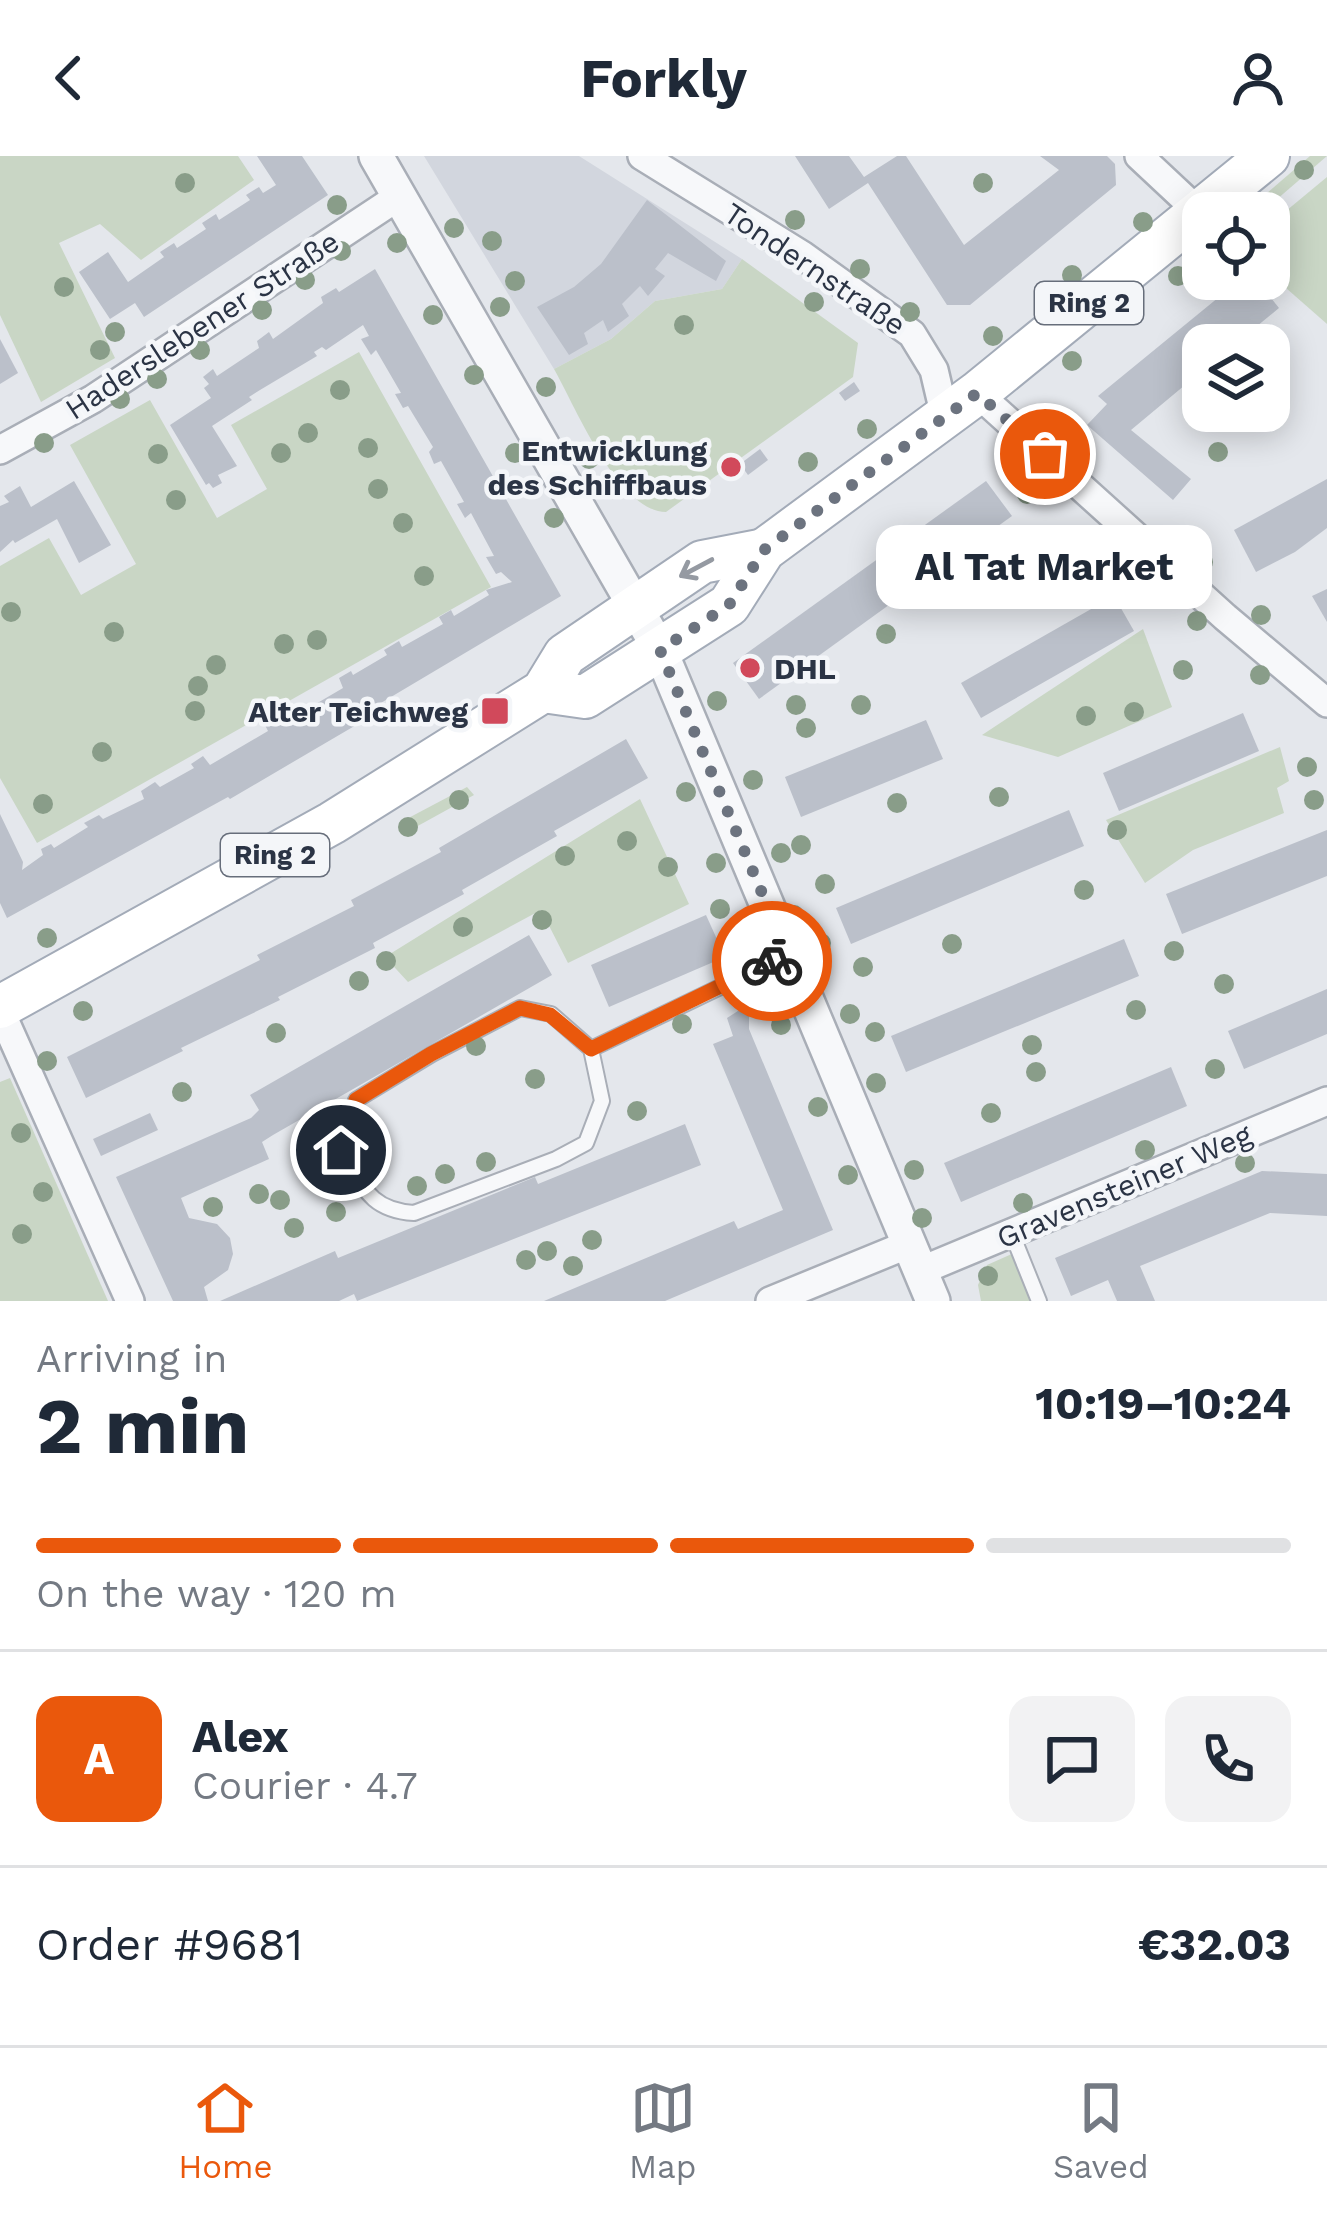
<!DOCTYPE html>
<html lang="en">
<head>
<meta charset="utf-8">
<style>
	:root { --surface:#fff; --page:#f2f2f3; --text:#1f2937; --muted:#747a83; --line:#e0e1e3; --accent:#ea580c }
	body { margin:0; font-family:"Work Sans",sans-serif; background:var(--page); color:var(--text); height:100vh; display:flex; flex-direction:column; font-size:45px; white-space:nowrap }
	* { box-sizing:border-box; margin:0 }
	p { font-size:39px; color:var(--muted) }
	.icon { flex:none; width:66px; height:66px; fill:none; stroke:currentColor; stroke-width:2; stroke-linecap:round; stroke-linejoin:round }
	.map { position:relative; height:1145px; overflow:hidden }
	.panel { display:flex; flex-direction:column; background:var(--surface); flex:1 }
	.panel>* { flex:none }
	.tools { position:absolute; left:1182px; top:36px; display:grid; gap:24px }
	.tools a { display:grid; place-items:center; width:108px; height:108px; border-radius:24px; background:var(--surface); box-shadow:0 6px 30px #0003; font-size:60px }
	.pin { position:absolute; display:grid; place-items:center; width:102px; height:102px; color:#fff; margin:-51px; border:6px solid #fff; border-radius:50%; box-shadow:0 3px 12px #0007 }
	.courier { position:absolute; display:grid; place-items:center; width:120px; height:120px; margin:-60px; border:9px solid #ea580c; border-radius:50%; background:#fff; color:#222; box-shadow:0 3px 15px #0007 }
	.bubble { position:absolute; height:84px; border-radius:24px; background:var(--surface); box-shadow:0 6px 30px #0003; font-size:39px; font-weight:700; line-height:84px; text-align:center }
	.summary em { font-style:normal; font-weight:700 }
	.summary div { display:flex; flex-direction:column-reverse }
	.summary { display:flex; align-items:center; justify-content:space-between; height:204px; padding:0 36px }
	h1 { font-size:78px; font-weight:700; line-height:90px }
	.bar { display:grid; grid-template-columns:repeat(4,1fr); gap:18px 12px; align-content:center; height:144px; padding:0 36px }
	.bar i { height:15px; border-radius:9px; background:var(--line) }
	.bar .current { background:var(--accent) }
	.bar p { grid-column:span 4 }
	.line { display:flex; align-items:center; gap:30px; padding:0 36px; border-top:3px solid var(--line) }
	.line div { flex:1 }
	.round { display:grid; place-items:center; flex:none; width:126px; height:126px; border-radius:24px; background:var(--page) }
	header { display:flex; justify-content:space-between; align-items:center; height:156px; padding:0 36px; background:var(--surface); font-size:54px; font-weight:700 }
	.tabs { display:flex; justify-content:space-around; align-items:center; height:168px; border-top:3px solid var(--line); background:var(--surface); font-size:33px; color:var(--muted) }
	.tabs a { display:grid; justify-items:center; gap:6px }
	.tabs .current { color:var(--accent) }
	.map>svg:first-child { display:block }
	.built { fill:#d2d6de }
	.green { fill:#c9d6c5 }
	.building { fill:#bbc0ca }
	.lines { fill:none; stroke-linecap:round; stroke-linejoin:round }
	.service-casing { stroke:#a9aeb7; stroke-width:18 }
	.minor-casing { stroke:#a9aeb7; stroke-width:32 }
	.tertiary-casing { stroke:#a9aeb7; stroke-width:38 }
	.primary-casing { stroke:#a3abb8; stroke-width:46 }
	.service { stroke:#f7f8fa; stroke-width:14 }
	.minor { stroke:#f7f8fa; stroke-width:27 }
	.tertiary { stroke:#f7f8fa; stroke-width:33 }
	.primary { stroke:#fff; stroke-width:42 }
	.tree { fill:#899d89 }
	.oneway { stroke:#959aa2 }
	.done { stroke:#6c737f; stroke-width:12; stroke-dasharray:0 21.6 }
	.route { stroke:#ea580c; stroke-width:15 }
	.poi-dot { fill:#d1495b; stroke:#f4f6f9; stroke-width:4.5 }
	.labels { text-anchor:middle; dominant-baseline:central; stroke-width:9; stroke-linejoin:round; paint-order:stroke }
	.shield { fill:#f4f6f9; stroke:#676e7b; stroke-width:3 }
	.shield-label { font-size:27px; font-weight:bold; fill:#2b3445 }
	.street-label { font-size:30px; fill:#2b3445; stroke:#f4f6f9 }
	.poi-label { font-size:30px; font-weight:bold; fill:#2b3445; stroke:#f4f6f9; text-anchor:end }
</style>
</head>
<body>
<header><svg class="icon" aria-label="back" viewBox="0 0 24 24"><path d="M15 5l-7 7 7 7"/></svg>Forkly<svg class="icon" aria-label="person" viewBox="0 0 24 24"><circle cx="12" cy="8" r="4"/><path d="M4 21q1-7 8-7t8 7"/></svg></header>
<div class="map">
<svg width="1327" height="1145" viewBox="0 0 1327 1145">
	<rect width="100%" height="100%" fill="#e4e7ec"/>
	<!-- built -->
	<polygon class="built" points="424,0 579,0 742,103 722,133 655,145 611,183 554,213"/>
	<!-- green -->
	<g class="green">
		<polygon points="0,0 238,0 254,24 141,104 100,68 59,87 115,202 41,246 0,159"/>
		<polygon points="1310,0 1327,0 1261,57 1244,57"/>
		<polygon points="1327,21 1327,168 1269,117 1269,69"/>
		<path d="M742 103 858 187 853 221 666 356C618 355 576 252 554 213L611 183 655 145 722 133Z"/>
		<polygon points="359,196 491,431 37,687 0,622 0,410 49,382 81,439 136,408 70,289 150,244 217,362 267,333 231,269"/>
		<polygon points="1143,473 1172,551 1058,601 982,579"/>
		<polygon points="1280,591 1289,625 1277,632 1284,657 1193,694 1145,727 1106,664"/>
		<polygon points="467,631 474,639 405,677 399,667"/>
		<polygon points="640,643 689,748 568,807 541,754 408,826 385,801"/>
		<polygon points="10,922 108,1145 0,1145 0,926"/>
		<polygon points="1014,1097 1031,1145 981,1145 978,1129 987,1109"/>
	</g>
	<!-- building -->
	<g class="building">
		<polygon points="257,0 302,0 328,39 144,161 135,147 110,163 79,116 108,96 128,126 164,101 160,96 174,87 177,92 206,73 202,67 216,58 219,64 250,44 246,39 259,31 263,37 276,29"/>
		<polygon points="795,0 849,0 864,21 897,0 906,0 964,89 1059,14 1040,0 1107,0 1115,8 1116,29 970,149 947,149 868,27 829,53"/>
		<polygon points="647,44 726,105 716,125 668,97 655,113 665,120 648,140 640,130 622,148 629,160 608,176 603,164 584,177 588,188 569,199 537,151 574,131 601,108"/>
		<polygon points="375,113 561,440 359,560 363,565 230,643 228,641 7,762 0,747 0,658 23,706 22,714 43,699 41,693 51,688 54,692 88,671 84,667 99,659 103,663 144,643 141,635 155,626 160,631 194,612 191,608 203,600 210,609 268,575 265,569 282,559 285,566 343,532 339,522 351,515 353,519 387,499 384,494 399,485 402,491 443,468 439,461 451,454 454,460 489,439 486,434 512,426 501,416 496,418 486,401 494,400 471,357 465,362 457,348 464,346 441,305 434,308 429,296 433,291 408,250 403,252 395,238 401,237 376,194 371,199 361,183 369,180 363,169 326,194 322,191 314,196 317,200 260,234 249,241 252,244 212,270 237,310 218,319 222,327 213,332 209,327 206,329 170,269 211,242 204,232 209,228 203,221 213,213 217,220 259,192 257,185 269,176 273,183 323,147 321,141 336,132 339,136"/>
		<polygon points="1241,123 1256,123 1279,152 1234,189 1203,189 1203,214 1131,274 1191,323 1173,344 1087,269 1107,248 1098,240"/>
		<polygon points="0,183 18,217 0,228"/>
		<polygon points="854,226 860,235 845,245 839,237"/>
		<polygon points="760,293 768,304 748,319 740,308"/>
		<polygon points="1327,323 1327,372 1295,396 1256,416 1234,374"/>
		<polygon points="74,325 111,389 79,407 57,363 15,387 13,384 0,396 0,350 9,346 4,340 20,330 31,351"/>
		<polygon points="986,325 1012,360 759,543 733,507"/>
		<polygon points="1327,433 1327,466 1312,440"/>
		<polygon points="1114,440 1134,475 981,562 961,527"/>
		<polygon points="1243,557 1259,595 1119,655 1103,617"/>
		<polygon points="926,564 943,603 801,661 785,621"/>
		<polygon points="626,583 648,622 554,675 557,680 462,734 464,738 373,787 375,792 278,841 280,844 181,892 183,895 86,942 67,901 260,804 257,799 354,750 351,744 441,696 439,692"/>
		<polygon points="1069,654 1084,690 851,788 836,752"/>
		<polygon points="1327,674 1327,720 1182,778 1166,738"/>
		<polygon points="706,759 725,801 609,851 591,809"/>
		<polygon points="529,779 552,819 273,979 262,986 269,1003 181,1042 189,1062 217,1068 230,1082 233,1098 228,1114 204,1131 208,1145 173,1145 116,1021 251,962 259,954 250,939"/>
		<polygon points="1124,783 1139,820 906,916 891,880"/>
		<polygon points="1327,833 1327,878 1244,913 1228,875"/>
		<polygon points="741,853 749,860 749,873 833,1074 665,1145 544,1145 734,1065 738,1073 783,1054 713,888 733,880 727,862"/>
		<polygon points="1171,911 1187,950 961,1046 944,1007"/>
		<polygon points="150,957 158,974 101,1000 93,983"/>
		<polygon points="685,968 701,1009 357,1145 354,1138 339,1145 220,1145 335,1095 338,1102 535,1021 538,1028"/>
		<polygon points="1262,1015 1327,1018 1327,1060 1270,1057 1140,1110 1155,1145 1117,1145 1108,1124 1071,1140 1055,1102"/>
	</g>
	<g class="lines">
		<!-- service casing -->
		<g class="service-casing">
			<g id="service">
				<path d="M591 893 602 945 586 987 556 1003 414 1057C368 1054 363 1029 341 994L356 944 432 898 520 852 551 858 591 893 787 799"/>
				<polyline points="1012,1078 1039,1145"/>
			</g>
		</g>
		<!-- minor casing -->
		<g class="minor-casing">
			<g id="minor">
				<polyline points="642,0 802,99 912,178 934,214 945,261"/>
				<polyline points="1139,0 1201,58"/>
				<polyline points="977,237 1225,461 1327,547"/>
				<polyline points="0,294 93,243 401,39"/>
				<polyline points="0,854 130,1145"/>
				<polyline points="920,1115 1327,945"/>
				<polyline points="770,1145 909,1088"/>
			</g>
		</g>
		<!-- tertiary casing -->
		<g class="tertiary-casing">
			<polyline id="tertiary" points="376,0 660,494 933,1145"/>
		</g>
		<!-- primary casing -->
		<g class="primary-casing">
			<g id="primary">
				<polyline points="543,535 585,541 729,449 764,394 977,237 1268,0"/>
				<polyline points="0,851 332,667 543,535 565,499 702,406 764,394"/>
			</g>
		</g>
		<!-- service -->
		<use href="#service" class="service"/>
		<!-- minor -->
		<use href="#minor" class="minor"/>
		<!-- tertiary -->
		<use href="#tertiary" class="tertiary"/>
		<!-- primary -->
		<use href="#primary" class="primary"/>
	</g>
	<!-- trees -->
	<g class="tree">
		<circle cx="1304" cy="14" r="10"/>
		<circle cx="185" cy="27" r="10"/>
		<circle cx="983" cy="27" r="10"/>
		<circle cx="337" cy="49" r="10"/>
		<circle cx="795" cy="64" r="10"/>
		<circle cx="1143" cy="66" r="10"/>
		<circle cx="454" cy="72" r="10"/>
		<circle cx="492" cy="85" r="10"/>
		<circle cx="397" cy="87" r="10"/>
		<circle cx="341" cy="95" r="10"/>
		<circle cx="860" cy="113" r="10"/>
		<circle cx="1072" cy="119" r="10"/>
		<circle cx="1178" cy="120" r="10"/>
		<circle cx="305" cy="124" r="10"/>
		<circle cx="515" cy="125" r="10"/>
		<circle cx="64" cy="131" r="10"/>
		<circle cx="814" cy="146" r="10"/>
		<circle cx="500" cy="151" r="10"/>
		<circle cx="262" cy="154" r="10"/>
		<circle cx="910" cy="156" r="10"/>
		<circle cx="433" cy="159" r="10"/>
		<circle cx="684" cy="169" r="10"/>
		<circle cx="115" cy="176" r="10"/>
		<circle cx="993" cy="180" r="10"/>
		<circle cx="100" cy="194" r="10"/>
		<circle cx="200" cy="194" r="10"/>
		<circle cx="1072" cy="205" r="10"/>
		<circle cx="474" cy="219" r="10"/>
		<circle cx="157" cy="223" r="10"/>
		<circle cx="546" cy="231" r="10"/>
		<circle cx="340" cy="234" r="10"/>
		<circle cx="120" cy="243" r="10"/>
		<circle cx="867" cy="273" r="10"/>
		<circle cx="308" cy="277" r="10"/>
		<circle cx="44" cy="287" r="10"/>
		<circle cx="368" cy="292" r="10"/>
		<circle cx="1218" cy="296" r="10"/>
		<circle cx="281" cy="297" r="10"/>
		<circle cx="515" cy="297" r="10"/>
		<circle cx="158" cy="298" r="10"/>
		<circle cx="589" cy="303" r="10"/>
		<circle cx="808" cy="306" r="10"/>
		<circle cx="378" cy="333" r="10"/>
		<circle cx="1027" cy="338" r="10"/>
		<circle cx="176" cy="344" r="10"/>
		<circle cx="554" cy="362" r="10"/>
		<circle cx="403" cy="367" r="10"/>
		<circle cx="1074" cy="389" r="10"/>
		<circle cx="1203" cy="406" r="10"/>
		<circle cx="424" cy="420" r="10"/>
		<circle cx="1029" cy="422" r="10"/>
		<circle cx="974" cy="443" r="10"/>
		<circle cx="11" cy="456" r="10"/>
		<circle cx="1261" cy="459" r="10"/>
		<circle cx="1197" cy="465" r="10"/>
		<circle cx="114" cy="476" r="10"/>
		<circle cx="886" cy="478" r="10"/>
		<circle cx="317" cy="484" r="10"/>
		<circle cx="284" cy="488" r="10"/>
		<circle cx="216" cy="509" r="10"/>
		<circle cx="1183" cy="514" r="10"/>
		<circle cx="1260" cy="519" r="10"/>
		<circle cx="198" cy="530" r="10"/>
		<circle cx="717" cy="545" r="10"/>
		<circle cx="796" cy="549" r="10"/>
		<circle cx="861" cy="549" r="10"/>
		<circle cx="195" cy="555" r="10"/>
		<circle cx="1134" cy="556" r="10"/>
		<circle cx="1086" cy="560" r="10"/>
		<circle cx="806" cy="572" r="10"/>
		<circle cx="102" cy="596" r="10"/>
		<circle cx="1307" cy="611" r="10"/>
		<circle cx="753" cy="624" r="10"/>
		<circle cx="686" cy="636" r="10"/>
		<circle cx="999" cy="641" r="10"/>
		<circle cx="459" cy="644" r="10"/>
		<circle cx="1314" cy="644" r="10"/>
		<circle cx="897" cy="647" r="10"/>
		<circle cx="43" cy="648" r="10"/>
		<circle cx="408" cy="671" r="10"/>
		<circle cx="1117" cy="674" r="10"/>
		<circle cx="627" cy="685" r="10"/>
		<circle cx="801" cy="689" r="10"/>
		<circle cx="781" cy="697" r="10"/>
		<circle cx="565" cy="700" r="10"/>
		<circle cx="716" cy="707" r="10"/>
		<circle cx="668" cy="711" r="10"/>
		<circle cx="825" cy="728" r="10"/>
		<circle cx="1084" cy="734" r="10"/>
		<circle cx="720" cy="753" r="10"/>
		<circle cx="794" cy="759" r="10"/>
		<circle cx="542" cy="764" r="10"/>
		<circle cx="463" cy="771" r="10"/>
		<circle cx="743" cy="773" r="10"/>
		<circle cx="47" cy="782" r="10"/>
		<circle cx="821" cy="787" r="10"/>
		<circle cx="952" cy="788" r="10"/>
		<circle cx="1174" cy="795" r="10"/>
		<circle cx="386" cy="805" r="10"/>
		<circle cx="863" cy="811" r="10"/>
		<circle cx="359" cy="825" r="10"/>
		<circle cx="1224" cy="828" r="10"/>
		<circle cx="1136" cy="854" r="10"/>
		<circle cx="83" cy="855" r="10"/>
		<circle cx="850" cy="858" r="10"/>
		<circle cx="682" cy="868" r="10"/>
		<circle cx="781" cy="869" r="10"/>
		<circle cx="875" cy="876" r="10"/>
		<circle cx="276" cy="877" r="10"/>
		<circle cx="1032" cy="889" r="10"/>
		<circle cx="476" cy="890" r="10"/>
		<circle cx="47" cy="905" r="10"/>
		<circle cx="1215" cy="913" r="10"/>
		<circle cx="1036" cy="916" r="10"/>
		<circle cx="535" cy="923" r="10"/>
		<circle cx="876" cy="927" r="10"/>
		<circle cx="182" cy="936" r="10"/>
		<circle cx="818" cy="951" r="10"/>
		<circle cx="637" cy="955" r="10"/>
		<circle cx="991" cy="957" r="10"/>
		<circle cx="21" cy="977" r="10"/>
		<circle cx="1145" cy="994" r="10"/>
		<circle cx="486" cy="1006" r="10"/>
		<circle cx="1245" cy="1007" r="10"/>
		<circle cx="914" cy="1014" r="10"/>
		<circle cx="445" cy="1018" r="10"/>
		<circle cx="848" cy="1019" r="10"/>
		<circle cx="372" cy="1020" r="10"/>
		<circle cx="417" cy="1030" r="10"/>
		<circle cx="43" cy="1036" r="10"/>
		<circle cx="259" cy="1038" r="10"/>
		<circle cx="280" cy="1044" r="10"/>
		<circle cx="1023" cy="1047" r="10"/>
		<circle cx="213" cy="1051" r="10"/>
		<circle cx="336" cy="1056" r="10"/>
		<circle cx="922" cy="1062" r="10"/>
		<circle cx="294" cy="1072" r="10"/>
		<circle cx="22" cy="1078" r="10"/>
		<circle cx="592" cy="1084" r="10"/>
		<circle cx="547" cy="1095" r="10"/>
		<circle cx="526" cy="1104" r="10"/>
		<circle cx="573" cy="1110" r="10"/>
		<circle cx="988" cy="1120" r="10"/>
	</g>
	<!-- one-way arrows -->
	<defs><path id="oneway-shaft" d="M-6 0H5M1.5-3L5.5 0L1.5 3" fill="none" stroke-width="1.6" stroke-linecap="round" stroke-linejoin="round" transform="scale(3)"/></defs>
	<use class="oneway" href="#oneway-shaft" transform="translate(696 412) rotate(152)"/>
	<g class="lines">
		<!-- done -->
		<polyline class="done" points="772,805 788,799 660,494 729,449 764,394 977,237 1045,298"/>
		<!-- route -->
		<polyline class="route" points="341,994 356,944 431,898 520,852 550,859 591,893 772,805"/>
	</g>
	<!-- markers -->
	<g class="poi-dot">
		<circle cx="731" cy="311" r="12"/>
		<circle cx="750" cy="512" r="12"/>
		<rect x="480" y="540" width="30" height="30" rx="6"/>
	</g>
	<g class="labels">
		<!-- shield labels -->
		<g class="shield">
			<rect x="1035" y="126" width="108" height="42" rx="9"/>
			<rect x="221" y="678" width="108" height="42" rx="9"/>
		</g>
		<g class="shield-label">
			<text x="1089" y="147">Ring 2</text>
			<text x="275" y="699">Ring 2</text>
		</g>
		<!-- street labels -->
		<g class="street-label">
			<text transform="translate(815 113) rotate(34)">Tondernstraße</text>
			<text transform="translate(202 169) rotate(-33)">Haderslebener Straße</text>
			<text transform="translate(1124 1030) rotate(-23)">Gravensteiner Weg</text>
		</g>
		<!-- poi labels -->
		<g class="poi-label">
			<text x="707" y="294">Entwicklung<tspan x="707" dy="34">des Schiffbaus</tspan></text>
			<text x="774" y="512" text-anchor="start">DHL</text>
			<text x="468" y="555">Alter Teichweg</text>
		</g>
	</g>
</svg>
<div class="tools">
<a><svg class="icon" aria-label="locate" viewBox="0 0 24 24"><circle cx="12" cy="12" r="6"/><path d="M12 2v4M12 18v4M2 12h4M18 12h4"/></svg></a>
<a><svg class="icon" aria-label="layers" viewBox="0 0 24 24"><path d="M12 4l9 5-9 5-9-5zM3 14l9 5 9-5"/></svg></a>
</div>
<div class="pin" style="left:1045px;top:298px;background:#ea580c"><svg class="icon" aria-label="bag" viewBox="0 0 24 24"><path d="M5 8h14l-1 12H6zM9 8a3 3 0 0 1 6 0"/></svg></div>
<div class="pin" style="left:341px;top:994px;background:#1f2937"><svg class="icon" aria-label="home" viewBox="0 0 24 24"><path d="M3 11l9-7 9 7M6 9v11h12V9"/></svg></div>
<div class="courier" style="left:772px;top:805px"><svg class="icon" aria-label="bike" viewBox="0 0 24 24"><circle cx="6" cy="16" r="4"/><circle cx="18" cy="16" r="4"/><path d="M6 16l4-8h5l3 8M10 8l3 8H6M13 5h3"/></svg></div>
<div class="bubble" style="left:876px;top:369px;width:336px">Al Tat Market</div>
</div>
<section class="panel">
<div class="summary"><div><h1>2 min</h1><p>Arriving in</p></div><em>10:19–10:24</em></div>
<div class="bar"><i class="current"></i><i class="current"></i><i class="current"></i><i></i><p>On the way · 120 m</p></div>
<div class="line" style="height:216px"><b class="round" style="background:var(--accent);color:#fff">A</b><div><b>Alex</b><p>Courier · 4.7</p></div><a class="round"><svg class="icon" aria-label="chat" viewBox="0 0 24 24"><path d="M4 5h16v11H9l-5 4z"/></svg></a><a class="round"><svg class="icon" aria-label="phone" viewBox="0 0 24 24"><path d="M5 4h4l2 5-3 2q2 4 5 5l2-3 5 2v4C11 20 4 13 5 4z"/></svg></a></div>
<div class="line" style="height:156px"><div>Order #9681</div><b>€32.03</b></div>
</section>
<nav class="tabs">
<a class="current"><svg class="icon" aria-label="home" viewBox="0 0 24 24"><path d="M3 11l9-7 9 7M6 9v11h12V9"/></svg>Home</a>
<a><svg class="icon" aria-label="map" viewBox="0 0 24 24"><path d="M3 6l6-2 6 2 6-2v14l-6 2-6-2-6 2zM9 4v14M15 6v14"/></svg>Map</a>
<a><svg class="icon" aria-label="saved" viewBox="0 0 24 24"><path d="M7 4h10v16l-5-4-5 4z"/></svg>Saved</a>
</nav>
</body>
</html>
